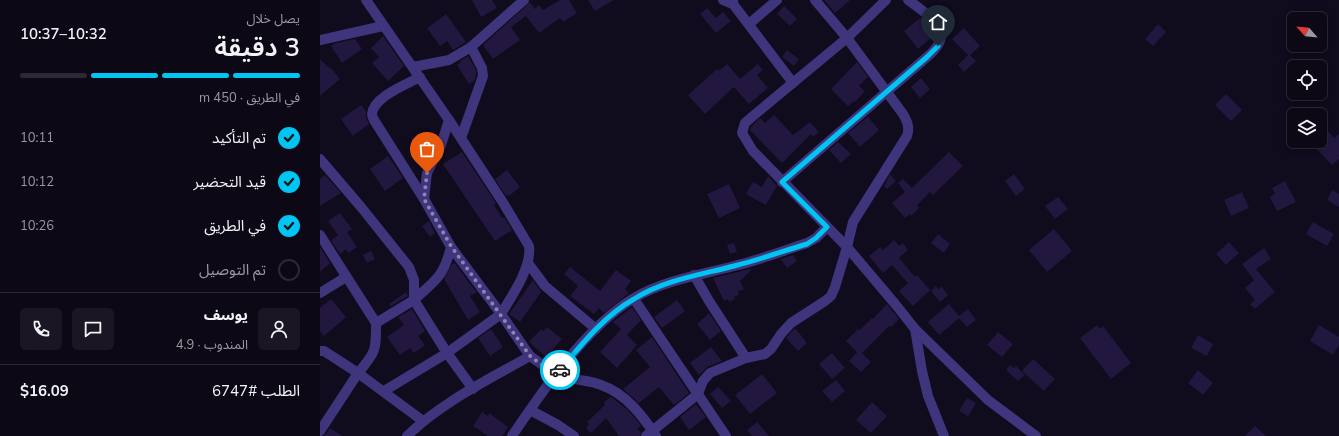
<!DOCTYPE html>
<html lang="ar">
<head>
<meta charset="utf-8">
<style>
	:root { --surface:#0c0816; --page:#1a1623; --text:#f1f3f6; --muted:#9a9aa1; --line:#2c2935; --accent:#00c4f2 }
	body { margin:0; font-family:"Nunito Sans","Noto Sans Arabic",sans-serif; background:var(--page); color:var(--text); direction:rtl; height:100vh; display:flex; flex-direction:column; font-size:15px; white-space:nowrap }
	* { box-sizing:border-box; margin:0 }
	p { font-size:13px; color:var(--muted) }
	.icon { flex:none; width:22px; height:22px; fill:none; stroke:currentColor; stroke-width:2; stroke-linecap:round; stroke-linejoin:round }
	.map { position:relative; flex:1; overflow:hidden; direction:ltr }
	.details { display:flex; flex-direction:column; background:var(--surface); width:320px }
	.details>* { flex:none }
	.needle { width:26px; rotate:297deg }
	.tools { position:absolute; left:967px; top:12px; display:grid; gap:8px }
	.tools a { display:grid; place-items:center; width:40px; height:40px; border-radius:6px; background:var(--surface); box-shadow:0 2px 10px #0003,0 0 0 1px var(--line); font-size:20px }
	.pin { position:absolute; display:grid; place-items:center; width:34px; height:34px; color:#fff; margin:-41px -17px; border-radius:50% 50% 50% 0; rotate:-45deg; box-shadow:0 0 4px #0007 }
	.pin .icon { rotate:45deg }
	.courier { position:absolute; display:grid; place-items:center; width:40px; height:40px; margin:-20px; border:3px solid #00c4f2; border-radius:50%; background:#fff; color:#222; box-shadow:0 1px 5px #0007 }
	.summary em { font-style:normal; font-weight:600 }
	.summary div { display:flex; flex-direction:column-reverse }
	.summary { display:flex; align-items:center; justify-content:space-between; height:68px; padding:0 20px }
	h1 { font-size:26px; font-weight:600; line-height:30px }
	.bar { display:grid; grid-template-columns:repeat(4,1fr); gap:6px 4px; align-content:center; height:48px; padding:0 20px }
	.bar i { height:5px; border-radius:3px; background:var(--line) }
	.bar .current { background:var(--accent) }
	.bar p { grid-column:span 4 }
	.line { display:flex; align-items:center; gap:10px; padding:0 20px; border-top:1px solid var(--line) }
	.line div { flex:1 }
	.round { display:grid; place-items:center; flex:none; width:42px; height:42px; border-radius:6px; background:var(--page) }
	ol { padding:0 20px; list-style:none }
	li { display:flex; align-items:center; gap:12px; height:44px }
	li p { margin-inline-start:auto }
	li .icon { padding:4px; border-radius:50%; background:var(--accent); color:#111; stroke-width:4 }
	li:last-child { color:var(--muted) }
	li i { width:22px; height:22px; border:2px solid var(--line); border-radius:50% }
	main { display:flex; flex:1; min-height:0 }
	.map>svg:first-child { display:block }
	.building { fill:#22173e }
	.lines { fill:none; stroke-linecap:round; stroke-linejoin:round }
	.street { stroke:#3e357d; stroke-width:10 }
	.done { stroke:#8e85b0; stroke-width:4; stroke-dasharray:0 7.2 }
	.route { stroke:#00c4f2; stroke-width:5 }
</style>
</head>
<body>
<main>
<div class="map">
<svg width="1019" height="436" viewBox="0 0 1019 436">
	<rect width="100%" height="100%" fill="#100b1d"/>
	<!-- building -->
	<g class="building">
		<polygon points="152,0 172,0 177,8 161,17"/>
		<polygon points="240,0 249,0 257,13 243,22 240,18 219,33 206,16 191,27 200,40 173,59 163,45 210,2 215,9 219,5 223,10"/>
		<polygon points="268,0 294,0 275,11"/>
		<polygon points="504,0 530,0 515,13"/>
		<polygon points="464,6 477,19 470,26 457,14"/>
		<polygon points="387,8 396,18 403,12 411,21 396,33 380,14"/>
		<polygon points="126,14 146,42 133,50 127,41 120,46 107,28"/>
		<polygon points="600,18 609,28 607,30 612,37 598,49 584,31"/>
		<polygon points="838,24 846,32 833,46 825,39"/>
		<polygon points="644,28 660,46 650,55 656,61 644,72 638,65 648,55 632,39"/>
		<polygon points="63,36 84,66 68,81 52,63 59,57 51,48"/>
		<polygon points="35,39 42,49 22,63 11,46 16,43"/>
		<polygon points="467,50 479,59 474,66 462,57"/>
		<polygon points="148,56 156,70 156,75 155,80 149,84 137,65 141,62 140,61"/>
		<polygon points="0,59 9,68 10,67 20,79 0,96"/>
		<polygon points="537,62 548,77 539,86 545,91 535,102 534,101 528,106 511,89"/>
		<polygon points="407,64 420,79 438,64 443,70 437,75 448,88 429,104 414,87 385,114 368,95 397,69 399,71"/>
		<polygon points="601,78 610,89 600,98 591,87"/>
		<polygon points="906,94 922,110 911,121 895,105"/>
		<polygon points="41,105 46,111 46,117 49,124 33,136 21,119"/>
		<polygon points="454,115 473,135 490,122 499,132 493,137 491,134 462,163 430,130 431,127 440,118 445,123"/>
		<polygon points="548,117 559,130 540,147 528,133"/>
		<polygon points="1000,122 1014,138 1019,134 1019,159 1012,165 989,141 1000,141"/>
		<polygon points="518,142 531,154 521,163 509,150"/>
		<polygon points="142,152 176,203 174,205 182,218 184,217 192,230 175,241 123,164"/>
		<polygon points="629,152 643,166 613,195 610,192 597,205 599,208 591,216 590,214 585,218 572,203 585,192 578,183 583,179 592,188"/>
		<polygon points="68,156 83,178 65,191 50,169"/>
		<polygon points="187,170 200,187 189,196 188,195 186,196 175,179"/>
		<polygon points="570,174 576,181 567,189 564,186"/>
		<polygon points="694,174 705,189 696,196 685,181"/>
		<polygon points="5,175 21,193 0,206 0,179"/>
		<polygon points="448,176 457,186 446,205 426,194 433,182 442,187"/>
		<polygon points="965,181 976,202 957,211 950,197 955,194 952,188"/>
		<polygon points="409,184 420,208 399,218 387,194"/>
		<polygon points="1012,190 1019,194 1019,207 1007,200"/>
		<polygon points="922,192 929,208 911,216 904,200"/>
		<polygon points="738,197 748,209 735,219 725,206"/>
		<polygon points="20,213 32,229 27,232 37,247 28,253 26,249 20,254 11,241 18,235 8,221"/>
		<polygon points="109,221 115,233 110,237 102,226"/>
		<polygon points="993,222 1014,234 1007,246 986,234"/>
		<polygon points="734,229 752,251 727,272 709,250"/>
		<polygon points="618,234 630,244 624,253 611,243"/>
		<polygon points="574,240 579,246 583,243 588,250 579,258 595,277 597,275 610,290 593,306 579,291 588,283 572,265 563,273 549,256 560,247 563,250"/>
		<polygon points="909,242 919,253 906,265 896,254"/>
		<polygon points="414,243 417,252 410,254 407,245"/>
		<polygon points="0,247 10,263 0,272"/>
		<polygon points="944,248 951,259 936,269 955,292 935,309 930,304 935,300 925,288 934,280 922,264"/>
		<polygon points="51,251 55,259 47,263 43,255"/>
		<polygon points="473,255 477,261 467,268 461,259"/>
		<polygon points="135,263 150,284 157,292 150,296 160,312 148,320 124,279 132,264"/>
		<polygon points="250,267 280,291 296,270 311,281 305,289 309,293 284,313 279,308 274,314 250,296 258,286 244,274"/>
		<polygon points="430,269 431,270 420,281 424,289 418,292 419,295 414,297 415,299 409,302 408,299 404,301 393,278"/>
		<polygon points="213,280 221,292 200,322 189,314"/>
		<polygon points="616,286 618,289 622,287 628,295 620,302 611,291"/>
		<polygon points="86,292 88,296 71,306 69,304"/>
		<polygon points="11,299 26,317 4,336 0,331 0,308"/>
		<polygon points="357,300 365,311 342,328 334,317"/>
		<polygon points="567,304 579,319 571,327 569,326 542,353 551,362 541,372 529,361 537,352 526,341 538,329 540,330 552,318 553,319"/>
		<polygon points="629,304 639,316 648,309 656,320 647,327 639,318 619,335 608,322"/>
		<polygon points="312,307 321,320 307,335 317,345 297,368 280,352 301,329 293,322"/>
		<polygon points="92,309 105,331 98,336 105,345 94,353 90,348 80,355 67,337 84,325 78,317"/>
		<polygon points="389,313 401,331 390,340 377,324"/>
		<polygon points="777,325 780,329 783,326 811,363 791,379 760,338"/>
		<polygon points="999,325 1019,337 1019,345 1013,355 990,341"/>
		<polygon points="227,327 242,339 226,357 209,342 221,329 223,331"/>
		<polygon points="475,328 487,343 478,351 466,338"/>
		<polygon points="171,329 183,347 170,356 158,338"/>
		<polygon points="678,332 693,344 682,357 667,345"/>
		<polygon points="878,335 893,344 887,356 871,348"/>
		<polygon points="332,337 369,393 354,405 339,387 319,403 303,389 330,367 316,350"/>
		<polygon points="391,347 402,361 387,367 379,375 370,363"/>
		<polygon points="512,353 525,368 512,379 499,364"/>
		<polygon points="713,359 735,379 724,391 702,371"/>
		<polygon points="690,365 694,368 696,366 705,375 698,381 686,370"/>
		<polygon points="878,370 893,383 883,395 868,383"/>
		<polygon points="442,374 457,393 430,414 415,395"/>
		<polygon points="516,380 525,391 512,402 502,391"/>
		<polygon points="398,387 411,401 402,408 390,394"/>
		<polygon points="291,397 308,410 320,424 321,426 317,429 321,432 320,436 299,436 286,418 271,433 266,428 269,424 267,422 285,405 284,402"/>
		<polygon points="647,398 656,403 648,416 639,411"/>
		<polygon points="552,402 567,416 551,433 536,420"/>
		<polygon points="376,404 386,417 369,430 360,417"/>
		<polygon points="162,412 168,416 169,413 188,427 182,436 168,436 153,426"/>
		<polygon points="437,422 449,436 432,436 427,430"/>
		<polygon points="935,426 946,436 925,436"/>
		<polygon points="10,428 22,436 4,436"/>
	</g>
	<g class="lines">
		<!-- street -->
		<g class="street">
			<path d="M46 0 129 120 182 201 209 246C212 267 192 296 181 314L210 356"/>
			<polyline points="403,0 413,4"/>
			<polyline points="413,0 413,4 473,83"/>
			<polyline points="566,0 527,38 433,116 425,123 422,133 433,151 527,247 576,305 595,329 602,371 608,396 624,436"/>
			<polyline points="429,24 457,0"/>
			<polyline points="0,40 63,26"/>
			<polyline points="93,67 129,60 151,47 204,0"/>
			<path d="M100 77C87 84 53 97 52 114 52 116 53 118 54 120L104 199"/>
			<path d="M129 120 121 145 107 173 104 199 131 247C123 278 116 279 94 300L127 353 153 389"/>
			<polyline points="141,138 163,76 162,68 151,47"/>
			<path d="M0 159 41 207 89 267 94 280V300L56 323C56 351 56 352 38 373L103 421"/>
			<path d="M462 182 607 57C613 52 620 45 621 37 623 24 598 7 588 0"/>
			<polyline points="0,235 56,323"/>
			<polyline points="208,263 225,286 276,329"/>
			<polyline points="374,275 389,301 426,358"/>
			<polyline points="0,293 26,277"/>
			<polyline points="314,299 406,436"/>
			<polyline points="595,329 668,400 716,436"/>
			<polyline points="0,351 4,351 38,373 0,431"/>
			<polyline points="64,391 127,353 181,314 131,247"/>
			<polyline points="210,410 238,425 254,436"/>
			<path d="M87 436C122 402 168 380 210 356 223 366 237 375 254 379 263 381 272 381 281 385 305 393 322 415 336 436"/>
			<path d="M192 436C223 390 266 327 314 298 345 280 380 275 414 266 439 260 463 251 487 243L496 238 507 227"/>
			<path d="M326 436 378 394 383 381 390 373 426 358 445 354 451 349 461 334 471 323 505 301 511 296 515 287 527 247 533 222 587 136C590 127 587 121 583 114L527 38 495 0"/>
		</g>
	</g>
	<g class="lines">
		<!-- done -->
		<polyline class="done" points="107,173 104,199 131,246 210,356 222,365 237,373 240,370"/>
		<!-- route -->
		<path class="route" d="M240 370C262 344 284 316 314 299 344 280 380 275 414 266 439 260 463 251 487 244L496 238 507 227 462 182 607 57 618 46"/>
	</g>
</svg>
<div class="tools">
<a><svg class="needle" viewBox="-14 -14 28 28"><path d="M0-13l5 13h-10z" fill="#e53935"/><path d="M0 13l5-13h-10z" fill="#9a9aa1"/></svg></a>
<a><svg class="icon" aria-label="locate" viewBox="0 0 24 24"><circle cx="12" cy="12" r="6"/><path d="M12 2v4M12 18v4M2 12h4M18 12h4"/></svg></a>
<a><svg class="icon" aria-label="layers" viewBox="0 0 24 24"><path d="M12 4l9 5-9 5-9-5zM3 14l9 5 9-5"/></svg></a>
</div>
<div class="pin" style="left:107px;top:173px;background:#ea580c"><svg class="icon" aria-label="bag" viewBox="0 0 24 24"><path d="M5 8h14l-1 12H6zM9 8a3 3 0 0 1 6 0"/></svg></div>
<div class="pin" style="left:618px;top:46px;background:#1f2937"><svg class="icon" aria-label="home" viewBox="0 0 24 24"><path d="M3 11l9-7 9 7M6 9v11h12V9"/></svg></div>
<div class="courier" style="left:240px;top:370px"><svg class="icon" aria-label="car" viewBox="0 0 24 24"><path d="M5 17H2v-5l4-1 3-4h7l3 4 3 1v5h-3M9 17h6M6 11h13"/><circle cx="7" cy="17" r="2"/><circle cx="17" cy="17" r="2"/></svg></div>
</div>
<section class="details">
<div class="summary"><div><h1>3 دقيقة</h1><p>يصل خلال</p></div><em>10:32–10:37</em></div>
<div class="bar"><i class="current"></i><i class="current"></i><i class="current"></i><i></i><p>في الطريق · 450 m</p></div>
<ol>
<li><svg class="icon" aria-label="check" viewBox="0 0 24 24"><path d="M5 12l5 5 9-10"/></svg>تم التأكيد<p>10:11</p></li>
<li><svg class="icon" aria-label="check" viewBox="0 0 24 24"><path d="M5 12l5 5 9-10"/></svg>قيد التحضير<p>10:12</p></li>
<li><svg class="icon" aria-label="check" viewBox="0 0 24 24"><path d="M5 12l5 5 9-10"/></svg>في الطريق<p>10:26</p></li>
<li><i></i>تم التوصيل</li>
</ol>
<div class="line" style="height:72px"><a class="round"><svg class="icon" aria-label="person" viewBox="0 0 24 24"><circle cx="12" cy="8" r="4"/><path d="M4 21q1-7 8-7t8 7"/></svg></a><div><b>يوسف</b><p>المندوب · 4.9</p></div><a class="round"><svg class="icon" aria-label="chat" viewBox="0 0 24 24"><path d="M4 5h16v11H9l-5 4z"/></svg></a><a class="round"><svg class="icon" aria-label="phone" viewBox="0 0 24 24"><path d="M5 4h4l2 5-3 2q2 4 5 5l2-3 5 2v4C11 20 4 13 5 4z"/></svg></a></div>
<div class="line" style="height:52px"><div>الطلب #6747</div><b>$16.09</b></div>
</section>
</main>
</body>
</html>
